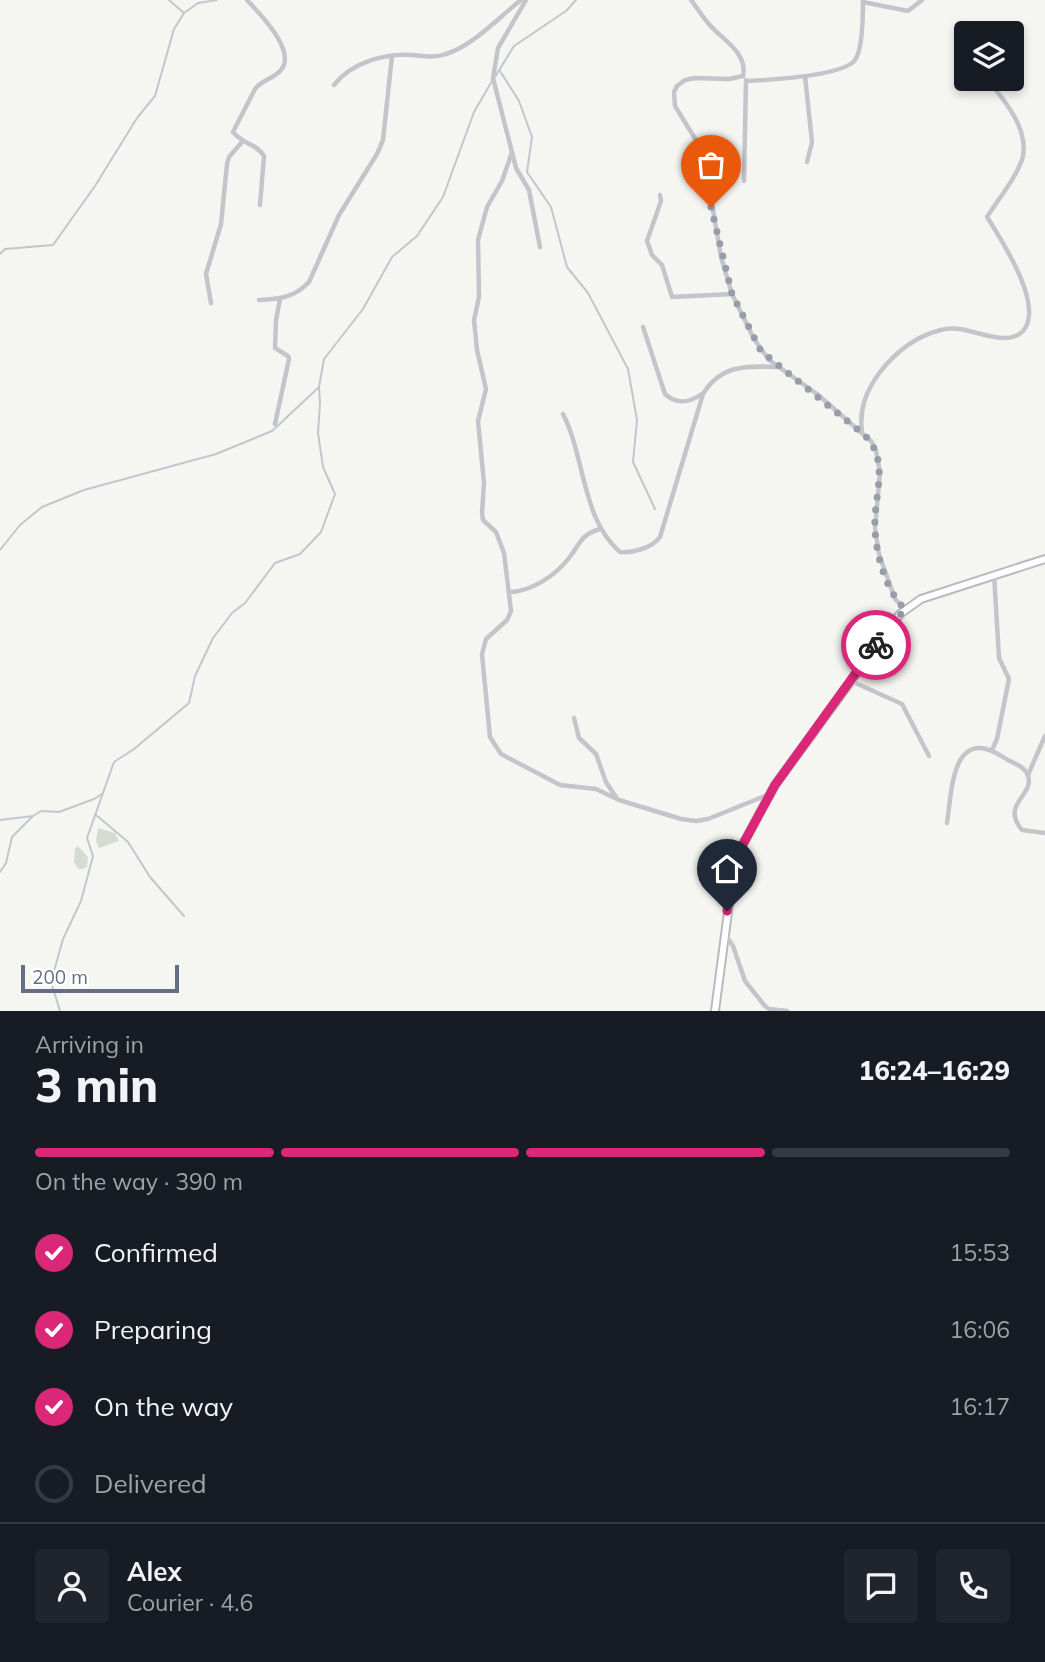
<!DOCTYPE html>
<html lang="en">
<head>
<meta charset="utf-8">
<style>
	:root { --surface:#171b24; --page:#20242c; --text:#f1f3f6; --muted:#9ea1a6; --line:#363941; --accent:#db2777 }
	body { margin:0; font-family:Mulish,sans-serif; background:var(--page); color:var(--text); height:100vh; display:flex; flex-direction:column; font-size:26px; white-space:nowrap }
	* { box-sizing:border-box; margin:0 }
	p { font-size:23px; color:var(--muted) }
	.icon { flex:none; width:38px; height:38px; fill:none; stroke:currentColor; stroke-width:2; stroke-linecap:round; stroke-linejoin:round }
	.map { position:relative; height:1011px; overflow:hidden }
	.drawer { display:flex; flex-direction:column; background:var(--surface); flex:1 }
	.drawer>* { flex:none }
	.buttons { position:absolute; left:954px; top:21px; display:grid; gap:14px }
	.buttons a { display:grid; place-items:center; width:70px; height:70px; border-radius:7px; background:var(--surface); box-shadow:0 4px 10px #0003; font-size:35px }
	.scale { position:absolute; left:21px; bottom:18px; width:158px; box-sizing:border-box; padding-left:7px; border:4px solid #656e83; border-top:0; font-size:19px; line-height:24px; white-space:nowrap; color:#656e83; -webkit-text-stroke:5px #fff; paint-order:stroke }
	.pin { position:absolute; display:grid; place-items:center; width:60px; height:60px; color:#fff; margin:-72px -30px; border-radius:50% 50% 50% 0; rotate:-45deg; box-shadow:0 0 7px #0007 }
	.pin .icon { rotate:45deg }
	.courier { position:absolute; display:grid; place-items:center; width:70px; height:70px; margin:-35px; border:5px solid #db2777; border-radius:50%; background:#fff; color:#222; box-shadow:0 2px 9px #0007 }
	.headline em { font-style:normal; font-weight:800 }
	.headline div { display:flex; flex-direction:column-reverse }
	.headline { display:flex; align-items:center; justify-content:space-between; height:119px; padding:0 35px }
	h1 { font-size:46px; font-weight:800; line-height:52px }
	.bar { display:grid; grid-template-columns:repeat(4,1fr); gap:10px 7px; align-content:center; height:84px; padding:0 35px }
	.bar i { height:9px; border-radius:5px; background:var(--line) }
	.bar .current { background:var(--accent) }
	.bar p { grid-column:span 4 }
	.line { display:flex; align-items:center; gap:18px; padding:0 35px; border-top:2px solid var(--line) }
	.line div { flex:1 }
	.round { display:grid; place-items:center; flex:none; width:74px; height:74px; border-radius:7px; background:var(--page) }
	ol { padding:0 35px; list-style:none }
	li { display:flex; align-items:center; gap:21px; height:77px }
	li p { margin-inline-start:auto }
	li .icon { padding:7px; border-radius:50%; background:var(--accent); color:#fff; stroke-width:4 }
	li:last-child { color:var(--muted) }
	li i { width:38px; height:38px; border:4px solid var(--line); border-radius:50% }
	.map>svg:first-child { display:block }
	.green { fill:#d5dcd3 }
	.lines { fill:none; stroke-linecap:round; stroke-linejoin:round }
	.stream { stroke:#c0c7ce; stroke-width:2 }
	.secondary-casing { stroke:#b8bac0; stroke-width:10 }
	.street { stroke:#c3c5ca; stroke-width:4.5 }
	.secondary { stroke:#fff; stroke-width:6 }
	.done { stroke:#979eaa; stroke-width:7; stroke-dasharray:0 12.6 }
	.route { stroke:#db2777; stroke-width:9 }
</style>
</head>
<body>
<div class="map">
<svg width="1045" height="1011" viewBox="0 0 1045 1011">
	<rect width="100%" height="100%" fill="#f5f6f2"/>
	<!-- green -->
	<g class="green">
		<polygon points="98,828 115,833 119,841 99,848 96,841"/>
		<polygon points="78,846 88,857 87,867 82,869 78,869 74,862 75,848"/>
	</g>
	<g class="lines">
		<!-- stream -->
		<g class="stream">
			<polyline points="169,0 184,13"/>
			<polyline points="500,71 519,101 532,137 527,172 551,207 567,267 588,293 628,369 637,420 633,462 655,509"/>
			<polyline points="495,77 514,46 566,11 576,0"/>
			<polyline points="0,254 5,249 53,245 95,186 137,118 155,96 174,29 184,13 198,3 217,0"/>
			<polyline points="0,550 20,525 42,507 84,490 216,454 272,431 318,388"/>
			<polyline points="96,815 128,842 150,877 184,916"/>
			<polyline points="0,820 33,816 41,811 59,812 94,799 102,794"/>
			<polyline points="0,872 6,863 12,837 32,817"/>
			<polyline points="60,1011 51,982 63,939 81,901 93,856 87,838 114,762 134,749 189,703 195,676 213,638 232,613 245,603 275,563 300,554 321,532 335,494 323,467 318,433 320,403 319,387 324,359 363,309 392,257 417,236 443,197 474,112 492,81"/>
		</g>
		<!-- secondary casing -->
		<g class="secondary-casing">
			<polyline id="secondary" points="715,1011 735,859 775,785 900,614 921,599 1045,559"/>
		</g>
		<!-- street -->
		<g class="street">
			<path d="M247 0C260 14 297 51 281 70 273 79 262 80 255 89L233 132C242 144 256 143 264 156L260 205"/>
			<polyline points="526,0 498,48 493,78 516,168 529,190 540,247"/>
			<path d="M691 0C697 8 702 16 708 23 721 39 748 52 743 76"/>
			<polyline points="863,2 908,11 922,0"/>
			<polyline points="743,76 729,79 695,78 685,80 677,86 674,92 675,106 699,145 705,163 721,257 732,294 754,339 769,360 817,394 871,441 876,450 880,473 875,528 879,554 895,599 905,609"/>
			<polyline points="805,76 812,142 807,162"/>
			<path d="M747 81C767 80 843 76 855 60 863 49 863 15 863 0"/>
			<path d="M334 85C352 62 385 53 413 55 424 56 435 58 446 54 474 45 498 18 521 0"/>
			<polyline points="512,152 502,181 487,207 478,240 479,297 474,320 477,350 486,389 478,421 484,483 482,513 483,520 496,532 504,553 511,611 507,620 486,639 482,654 490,737 501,754 560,785 596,789 619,800 681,819 696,821 708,819 770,794"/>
			<polyline points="744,181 746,80"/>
			<polyline points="660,195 661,201 647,241 652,255 662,265 672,297 732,294"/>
			<path d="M259 300C279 299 294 298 309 282L339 215 377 154 383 140 392 56"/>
			<polyline points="211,303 206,274 221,224 227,164 229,157 242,142"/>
			<path d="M643 327 665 394C677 405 689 403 702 394"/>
			<path d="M563 414C585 457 582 520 620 552 633 553 652 548 660 537L703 394C721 364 747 366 778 367"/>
			<polyline points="275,424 289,359 288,356 275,348 276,320 280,299"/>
			<path d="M862 432C859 409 866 391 880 372 895 353 916 336 941 330 962 324 983 338 1004 338 1011 338 1018 336 1023 331 1045 306 1002 241 987 217 997 201 1019 174 1023 156 1028 127 1004 100 987 79"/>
			<path d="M509 592C531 592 556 575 569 558 581 543 580 535 600 529"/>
			<polyline points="851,681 902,704 929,756"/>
			<polyline points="574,718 579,738 596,754 606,782 616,797"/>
			<polyline points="992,750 997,739 1009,679 999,658 994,574"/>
			<polyline points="1028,775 1045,736"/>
			<path d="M947 823C952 790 952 724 1003 757 1011 763 1025 765 1028 776 1035 795 1000 804 1022 830L1045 833"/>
			<polyline points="724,933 733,946 745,981 765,1006 769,1009 787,1011"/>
		</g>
		<!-- secondary -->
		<use href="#secondary" class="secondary"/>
	</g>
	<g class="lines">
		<!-- done -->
		<path class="done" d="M711 207 732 294 761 351 862 433C892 459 873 495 875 529 876 555 886 591 905 609L876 645"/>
		<!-- route -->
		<polyline class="route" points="727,911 735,859 775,785 876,645"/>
	</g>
</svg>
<div class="buttons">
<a><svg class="icon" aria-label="layers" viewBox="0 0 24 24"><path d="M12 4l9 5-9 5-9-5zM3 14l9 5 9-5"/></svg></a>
</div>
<div class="scale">200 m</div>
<div class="pin" style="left:711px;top:207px;background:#ea580c"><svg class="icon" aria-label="bag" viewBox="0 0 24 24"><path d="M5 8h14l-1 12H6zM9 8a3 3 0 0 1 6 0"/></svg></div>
<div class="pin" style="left:727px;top:911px;background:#1f2937"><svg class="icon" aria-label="home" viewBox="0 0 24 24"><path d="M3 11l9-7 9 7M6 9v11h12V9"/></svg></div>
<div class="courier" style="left:876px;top:645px"><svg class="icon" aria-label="bike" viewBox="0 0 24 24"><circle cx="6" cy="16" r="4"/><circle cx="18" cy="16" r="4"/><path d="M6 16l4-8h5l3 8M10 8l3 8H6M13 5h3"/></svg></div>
</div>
<section class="drawer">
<div class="headline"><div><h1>3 min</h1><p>Arriving in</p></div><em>16:24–16:29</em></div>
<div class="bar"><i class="current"></i><i class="current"></i><i class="current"></i><i></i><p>On the way · 390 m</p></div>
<ol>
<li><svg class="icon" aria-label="check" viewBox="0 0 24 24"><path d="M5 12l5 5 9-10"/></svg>Confirmed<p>15:53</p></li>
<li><svg class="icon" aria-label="check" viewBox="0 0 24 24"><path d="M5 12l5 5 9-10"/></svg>Preparing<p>16:06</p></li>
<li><svg class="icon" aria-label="check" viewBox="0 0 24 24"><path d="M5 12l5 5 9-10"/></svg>On the way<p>16:17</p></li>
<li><i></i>Delivered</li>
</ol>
<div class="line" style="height:126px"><a class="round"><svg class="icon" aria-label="person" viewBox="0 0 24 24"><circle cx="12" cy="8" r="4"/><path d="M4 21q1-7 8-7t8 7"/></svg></a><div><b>Alex</b><p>Courier · 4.6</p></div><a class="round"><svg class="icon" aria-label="chat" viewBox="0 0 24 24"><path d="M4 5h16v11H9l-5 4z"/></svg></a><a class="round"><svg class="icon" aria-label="phone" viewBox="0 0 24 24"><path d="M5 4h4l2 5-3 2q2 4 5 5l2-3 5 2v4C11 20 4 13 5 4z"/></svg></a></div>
</section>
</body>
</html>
